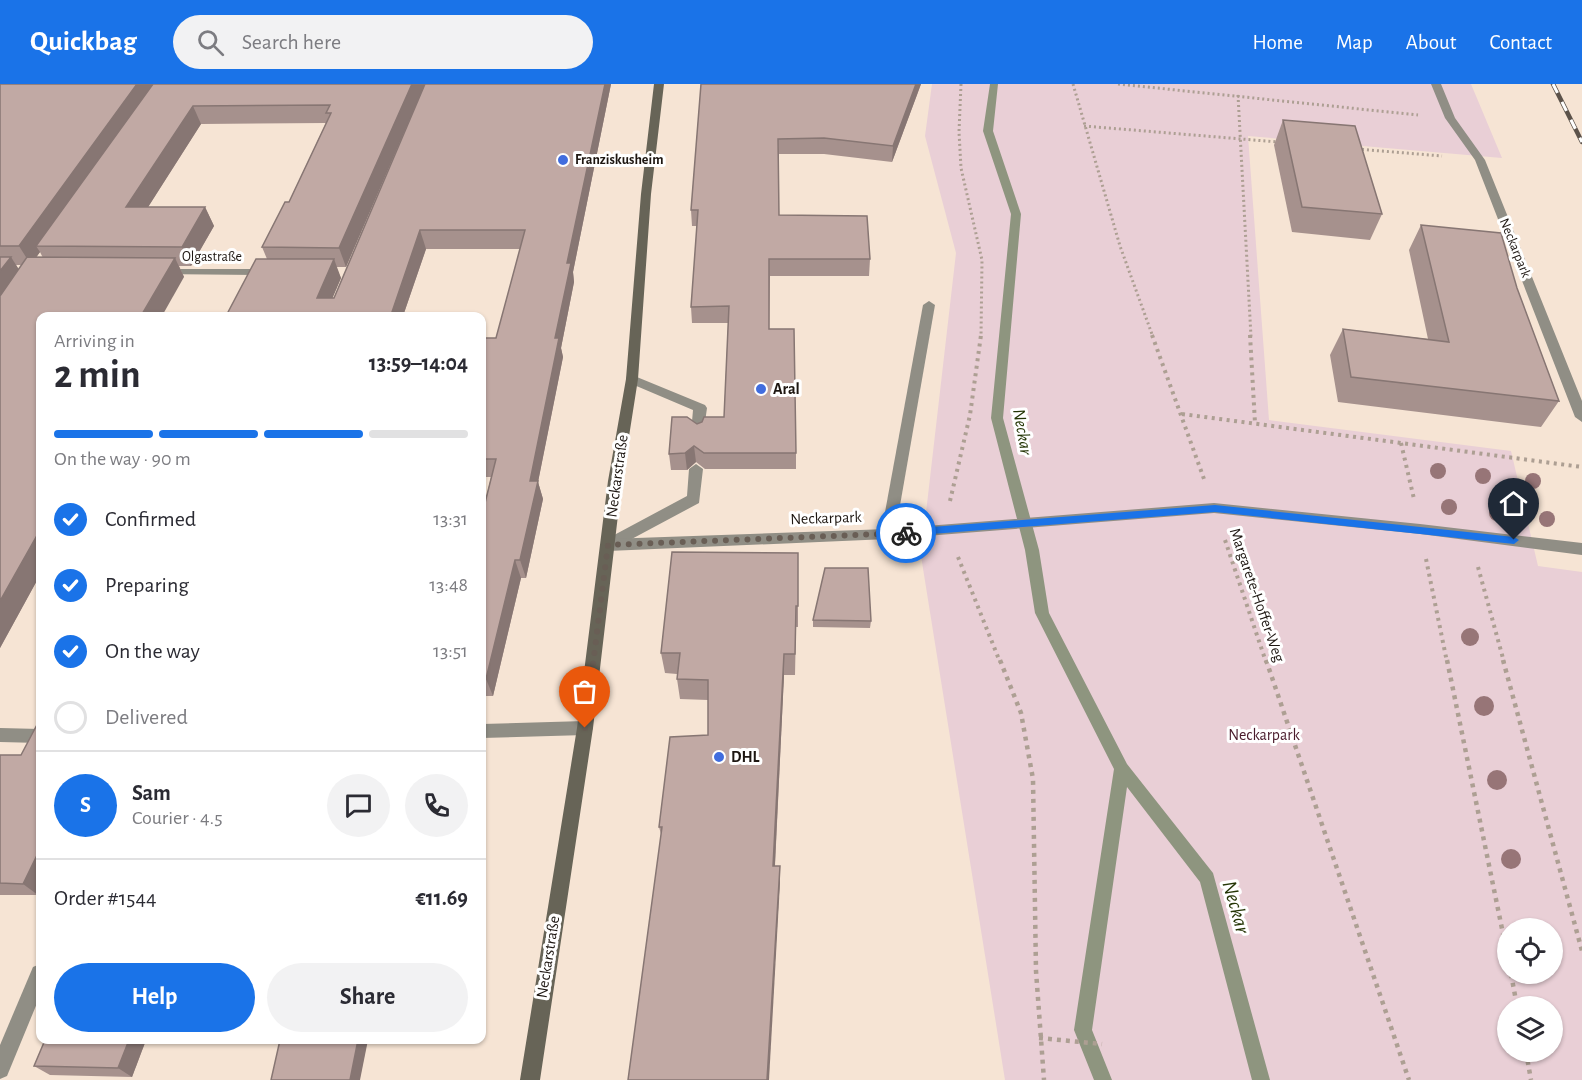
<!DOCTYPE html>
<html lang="en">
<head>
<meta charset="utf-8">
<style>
	:root { --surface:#fff; --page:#f2f2f3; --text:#2b2b33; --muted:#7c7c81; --line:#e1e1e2; --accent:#1a73e8 }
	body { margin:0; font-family:"Alegreya Sans",sans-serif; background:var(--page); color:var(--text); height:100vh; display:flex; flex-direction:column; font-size:22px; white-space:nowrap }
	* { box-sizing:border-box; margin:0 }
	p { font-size:20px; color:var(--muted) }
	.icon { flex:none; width:33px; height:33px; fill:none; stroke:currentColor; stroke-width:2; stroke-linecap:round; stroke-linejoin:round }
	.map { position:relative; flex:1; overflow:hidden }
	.details { position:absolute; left:36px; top:228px; width:450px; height:732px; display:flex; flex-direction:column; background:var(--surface); border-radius:12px; box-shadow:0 2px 4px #0004 }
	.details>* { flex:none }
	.controls { position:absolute; left:1497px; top:834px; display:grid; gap:12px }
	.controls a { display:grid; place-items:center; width:66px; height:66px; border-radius:50%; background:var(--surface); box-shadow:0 2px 4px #0004; font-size:30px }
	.pin { position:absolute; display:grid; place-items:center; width:51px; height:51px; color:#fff; margin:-62px -26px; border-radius:50% 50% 50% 0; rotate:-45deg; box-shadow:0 0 6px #0007 }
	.pin .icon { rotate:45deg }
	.courier { position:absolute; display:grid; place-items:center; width:60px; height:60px; margin:-30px; border:4px solid #1a73e8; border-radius:50%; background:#fff; color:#222; box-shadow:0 2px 8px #0007 }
	.summary em { font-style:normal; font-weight:700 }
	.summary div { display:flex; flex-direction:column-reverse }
	.summary { display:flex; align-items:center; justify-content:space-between; height:102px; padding:0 18px }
	h1 { font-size:39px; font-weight:700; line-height:45px }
	.bar { display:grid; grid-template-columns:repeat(4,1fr); gap:9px 6px; align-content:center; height:72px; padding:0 18px }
	.bar i { height:8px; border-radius:4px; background:var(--line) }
	.bar .current { background:var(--accent) }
	.bar p { grid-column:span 4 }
	.line { display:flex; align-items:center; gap:15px; padding:0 18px; border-top:2px solid var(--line) }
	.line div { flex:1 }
	.round { display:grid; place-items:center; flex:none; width:63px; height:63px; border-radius:32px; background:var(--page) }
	ol { padding:0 18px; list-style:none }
	li { display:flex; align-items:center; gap:18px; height:66px }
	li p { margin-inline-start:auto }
	li .icon { padding:6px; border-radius:50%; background:var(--accent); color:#fff; stroke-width:4 }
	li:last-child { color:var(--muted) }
	li i { width:33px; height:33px; border:3px solid var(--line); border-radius:50% }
	.button { display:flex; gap:12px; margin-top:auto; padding:12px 18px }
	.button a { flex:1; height:69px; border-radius:36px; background:var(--accent); color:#fff; font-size:24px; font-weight:700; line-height:69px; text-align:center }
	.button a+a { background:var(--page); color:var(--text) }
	header { display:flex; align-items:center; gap:36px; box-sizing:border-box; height:84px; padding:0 30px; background:var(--accent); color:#fff }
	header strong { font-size:28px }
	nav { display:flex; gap:33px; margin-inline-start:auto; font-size:21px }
	.search { width:420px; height:54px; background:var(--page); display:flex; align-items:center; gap:15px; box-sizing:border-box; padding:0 21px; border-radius:33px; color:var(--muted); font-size:22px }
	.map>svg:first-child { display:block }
	.green { fill:#e9cfd6; fill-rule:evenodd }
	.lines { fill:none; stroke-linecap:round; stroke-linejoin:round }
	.stream { fill:#8e957f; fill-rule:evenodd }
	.path-far2 { stroke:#ad9f93; stroke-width:3; stroke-dasharray:2 3; stroke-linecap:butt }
	.path-far1 { stroke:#ad9f93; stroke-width:4; stroke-dasharray:3 4.5; stroke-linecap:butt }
	.path { stroke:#ad9f93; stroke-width:4.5; stroke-dasharray:4 5; stroke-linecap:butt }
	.service { fill:#908e85; fill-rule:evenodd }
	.minor { fill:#908e85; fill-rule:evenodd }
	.secondary { fill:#676457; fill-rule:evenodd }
	.rail-casing { stroke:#5c524a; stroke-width:4.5 }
	.rail { stroke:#fff; stroke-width:3; stroke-dasharray:10; stroke-linecap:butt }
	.tree { fill:#977577 }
	.wall { fill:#a6918d; fill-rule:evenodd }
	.shaded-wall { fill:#877673 }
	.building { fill:#c1a9a4; stroke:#877673; stroke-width:1.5 }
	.route { fill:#1a73e8 }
	.done { stroke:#695e55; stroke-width:6; stroke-dasharray:0 10.8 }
	.poi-dot { fill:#416dde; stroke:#fff; stroke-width:2 }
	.labels { text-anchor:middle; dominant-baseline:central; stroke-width:6; stroke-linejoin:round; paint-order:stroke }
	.far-poi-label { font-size:14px; font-weight:bold; fill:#1d1611; stroke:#fff; text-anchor:start }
	.far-street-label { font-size:14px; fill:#1d1611; stroke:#fff }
	.poi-label { font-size:16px; font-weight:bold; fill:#1d1611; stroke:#fff; text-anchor:start }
	.street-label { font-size:16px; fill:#1d1611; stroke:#fff }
	.park-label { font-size:16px; fill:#491a2b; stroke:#fff }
	.water-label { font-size:18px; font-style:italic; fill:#253606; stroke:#fff }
	.near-water-label { font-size:21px; font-style:italic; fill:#253606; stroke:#fff }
</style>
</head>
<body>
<header>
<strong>Quickbag</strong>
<div class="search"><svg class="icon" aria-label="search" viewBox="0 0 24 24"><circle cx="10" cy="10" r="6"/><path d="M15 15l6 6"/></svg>Search here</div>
<nav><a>Home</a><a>Map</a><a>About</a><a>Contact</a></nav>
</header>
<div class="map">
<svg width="1582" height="996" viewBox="0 0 1582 996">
	<rect width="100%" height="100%" fill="#f6e4d4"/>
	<!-- green -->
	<path class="green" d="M932 0H1471L1502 74 1248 52 1269 336 1511 367 1538 482 1582 488V996H1005L921 472 956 169 925 52ZM1508 844H1552V890H1508ZM1508 922H1552V968H1508Z"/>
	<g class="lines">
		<!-- stream -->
		<polygon class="stream" points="990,0 998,0 993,47 1021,130 1003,334 1039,466 1049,529 1127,680 1213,789 1270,996 1252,996 1200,798 1127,703 1092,946 1112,996 1094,996 1074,946 1114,685 1035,529 1025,466 991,334 1011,130 983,47"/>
		<!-- path-far2 -->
		<g class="path-far2">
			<polyline points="961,0 959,48 961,84 982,176 981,253"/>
			<polyline points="1073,0 1120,162 1153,253"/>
			<polyline points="1118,0 1418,31"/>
			<polyline points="1238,11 1251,253"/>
			<polyline points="1084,42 1278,58"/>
			<polyline points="1357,65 1442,72"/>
		</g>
		<!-- path-far1 -->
		<g class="path-far1">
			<polyline points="1152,251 1204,395"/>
			<polyline points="1250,251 1255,339"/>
			<polyline points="1182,330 1582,383"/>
			<polyline points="1401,359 1414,415"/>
			<polyline points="950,417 970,331 981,251"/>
			<polyline points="1225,456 1266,578"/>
			<polyline points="958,473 1000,578"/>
			<polyline points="1426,475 1447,578"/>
			<polyline points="1478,483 1504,578"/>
		</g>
		<!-- path -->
		<g class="path">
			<polyline points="1000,576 1021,629 1033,695 1036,887 1044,996"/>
			<polyline points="1266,576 1409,996"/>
			<polyline points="1447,576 1508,874"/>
			<polyline points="1503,576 1582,867"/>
			<polyline points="1511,890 1517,922"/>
			<polyline points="1039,954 1102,960"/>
			<polyline points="1526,968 1531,996"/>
		</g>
		<!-- service -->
		<g class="service">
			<polygon points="929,217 935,221 895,450 888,455 881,450 923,221"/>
			<polygon points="632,291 705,321 707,324 703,352 698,354 691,349 693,326 627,298 626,295 627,292"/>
			<polygon points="696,380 703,385 699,419 613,465 603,465 601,461 603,457 687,412 689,385"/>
		</g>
		<!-- minor -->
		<g class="minor">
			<polygon points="1431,0 1441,0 1455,34 1485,76 1582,317 1582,338 1575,333 1475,76 1445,34"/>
			<polygon points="161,185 269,185 275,188 269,191 157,190 155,188"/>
			<polygon points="1214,419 1420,440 1582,459 1582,471 1420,450 1214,429 888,455 608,467 603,465 601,461 603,457 608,455 888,445"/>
			<polygon points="585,637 591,639 593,644 591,649 585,651 482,654 482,640"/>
			<polygon points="0,644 40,645 40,659 0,658"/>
			<polygon points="40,880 40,912 7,992 0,995 0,961 33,883"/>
		</g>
		<!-- secondary -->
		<polygon class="secondary" points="654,0 664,0 651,110 638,295 622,397 593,644 540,996 520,996 577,644 608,397 626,295 641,110"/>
		<!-- rail casing -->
		<g class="rail-casing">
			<polyline id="rail" points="1553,0 1582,58"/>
		</g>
		<!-- rail -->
		<use href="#rail" class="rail"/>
	</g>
	<!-- trees -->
	<g class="tree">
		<circle cx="1438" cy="387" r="8"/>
		<circle cx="1483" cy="392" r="8"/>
		<circle cx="1533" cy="397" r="8"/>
		<circle cx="1449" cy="423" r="8"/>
		<circle cx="1497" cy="429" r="8"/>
		<circle cx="1547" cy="435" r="8"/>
		<circle cx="1470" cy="553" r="9"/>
		<circle cx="1484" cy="622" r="10"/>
		<circle cx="1497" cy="696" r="10"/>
		<circle cx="1511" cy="775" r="10"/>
	</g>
	<!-- wall -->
	<g class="wall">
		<path d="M0 0H425L346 183H336L341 194 332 214H334L425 0H611L573 188 574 198 561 264 563 273 538 398 543 415 526 494H521L493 612H482V431L491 393H482V254H496L520 165H426L403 232H226L267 175 262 163 289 118 326 39 201 40 148 123H205L214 142 191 182H179L184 193 40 232V491L0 564ZM40 168 43 174 36 173ZM16 181H22L19 186Z"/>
		<polygon points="701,0 921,0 892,78 824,70 779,70 779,131 870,175 869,192 770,192 769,245 796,369 796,385 705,385 696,378 687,386 671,386 669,370 697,340 724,333 728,239 692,239 691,223 697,142 692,142 691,126"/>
		<polygon points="1283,36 1382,130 1370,156 1292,148 1274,61"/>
		<polygon points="1421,141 1517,204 1559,317 1541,343 1338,318 1330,271 1343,245 1428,255 1409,166"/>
		<polygon points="672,468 798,522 798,543 796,543 795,591 784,591 775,782 780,782 780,799 661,750 659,743 708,651 708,616 680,615 677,595 677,590 665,589 661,569"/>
		<polygon points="813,536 871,537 870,544 813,543"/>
		<polygon points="0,671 38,811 0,811"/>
		<polygon points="45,956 146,956 132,993 50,991 34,982"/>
	</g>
	<!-- shaded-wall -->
	<g class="shaded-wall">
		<polygon points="137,0 158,0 36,162 40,168 31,181 19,162"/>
		<polygon points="412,0 425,0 346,183 339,164"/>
		<polygon points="605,0 611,0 573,188 574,198 561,264 563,273 538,398 543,415 526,494 520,476 530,397 555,254 567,179"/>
		<polygon points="916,0 921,0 892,78 893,62"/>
		<polygon points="193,22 201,40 136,142 126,123"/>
		<polygon points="205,123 214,142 191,182 182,163"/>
		<polygon points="420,146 426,165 403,232 393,232 392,228"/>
		<polygon points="11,173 23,192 0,223 0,187"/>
		<polygon points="175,174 184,193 162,232 141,232"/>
		<polygon points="334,175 341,194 325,232 317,214"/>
		<polygon points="694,362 696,378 687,386 685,369"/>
		<polygon points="40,446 40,491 0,564 0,517"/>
		<polygon points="515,476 521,494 493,612 486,595"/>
		<polygon points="784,570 784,591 774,799 773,782"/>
		<polygon points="40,765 40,806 38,811 23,800"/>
		<polygon points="780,782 780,799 769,996 767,996"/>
		<polygon points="129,956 146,956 132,993 118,984"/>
		<polygon points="358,956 368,956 360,996 350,996"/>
	</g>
	<!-- building -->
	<g class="building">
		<polygon points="0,0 137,0 19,162 0,162"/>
		<polygon points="153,0 412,0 339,164 262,163 285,118 289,118 331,29 326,29 330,21 193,22 126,123 205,123 182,163 36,162"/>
		<polygon points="425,0 605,0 567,179 571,179 555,254 559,254 530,397 538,397 520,476 515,476 486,595 482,595 482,431 496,375 482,375 482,254 496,254 525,146 420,146 392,228 396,228 394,232 226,232 256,175 334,175 317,214 334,214"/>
		<polygon points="701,0 916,0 893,62 824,54 778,55 779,131 867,132 870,175 769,175 769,245 794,245 796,369 704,369 694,362 685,369 669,370 672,333 687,333 697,340 702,338 704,333 724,333 729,222 691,223 698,126 691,126"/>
		<polygon points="1283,36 1355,42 1382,130 1302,123"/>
		<polygon points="1421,141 1501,149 1517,204 1559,317 1351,293 1343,245 1449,258"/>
		<polygon points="0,173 11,173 0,187"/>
		<polygon points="27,173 175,174 141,232 40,232 40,446 0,517 0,212"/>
		<polygon points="672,468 798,469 798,522 796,522 795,570 784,570 773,782 780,782 767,996 628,996 662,743 659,743 670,653 708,651 708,596 677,595 680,569 661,569"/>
		<polygon points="825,484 868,484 871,537 813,536"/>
		<polygon points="40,635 40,765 23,800 0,799 0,671 21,671"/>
		<polygon points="45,956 129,956 118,984 34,982"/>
		<polygon points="280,956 358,956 350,996 271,996"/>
	</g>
	<!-- route -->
	<polygon class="route" points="1215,421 1514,453 1519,456 1514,460 1215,428 906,452 902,449 906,445"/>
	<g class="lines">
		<!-- done -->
		<polyline class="done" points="585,644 608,461 906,449"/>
	</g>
	<!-- markers -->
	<g class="poi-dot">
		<circle cx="563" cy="76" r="6"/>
		<circle cx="761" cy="305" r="6"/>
		<circle cx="719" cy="673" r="6"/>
	</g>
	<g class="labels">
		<!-- far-poi labels -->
		<g class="far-poi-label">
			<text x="575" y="76">Franziskusheim</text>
		</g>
		<!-- far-street labels -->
		<g class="far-street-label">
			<text transform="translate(1515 164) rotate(68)">Neckarpark</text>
			<text x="212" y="173">Olgastraße</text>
		</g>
		<!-- poi labels -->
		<g class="poi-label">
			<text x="773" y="305">Aral</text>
			<text x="731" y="673">DHL</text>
		</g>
		<!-- street labels -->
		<g class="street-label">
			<text transform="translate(617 392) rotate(-82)">Neckarstraße</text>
			<text transform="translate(826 434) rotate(-2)">Neckarpark</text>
			<text transform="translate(1257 511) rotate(71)">Margarete-Hoffer-Weg</text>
			<text transform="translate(548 873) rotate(-81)">Neckarstraße</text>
		</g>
		<!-- park labels -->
		<g class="park-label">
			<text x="1264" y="651">Neckarpark</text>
		</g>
		<!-- water labels -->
		<g class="water-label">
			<text transform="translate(1022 348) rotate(80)">Neckar</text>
		</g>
		<!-- near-water labels -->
		<g class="near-water-label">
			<text transform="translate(1236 823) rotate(74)">Neckar</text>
		</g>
	</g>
</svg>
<div class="controls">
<a><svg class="icon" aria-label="locate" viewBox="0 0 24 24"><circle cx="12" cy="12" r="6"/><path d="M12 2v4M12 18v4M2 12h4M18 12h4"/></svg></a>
<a><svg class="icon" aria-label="layers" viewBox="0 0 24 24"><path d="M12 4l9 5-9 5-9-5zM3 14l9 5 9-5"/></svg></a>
</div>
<div class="pin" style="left:585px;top:644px;background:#ea580c"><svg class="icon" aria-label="bag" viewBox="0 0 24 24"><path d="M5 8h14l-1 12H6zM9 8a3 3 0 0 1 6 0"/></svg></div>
<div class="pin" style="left:1514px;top:456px;background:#1f2937"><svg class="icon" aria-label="home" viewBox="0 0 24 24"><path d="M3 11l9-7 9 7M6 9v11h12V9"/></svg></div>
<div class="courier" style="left:906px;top:449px"><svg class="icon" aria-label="bike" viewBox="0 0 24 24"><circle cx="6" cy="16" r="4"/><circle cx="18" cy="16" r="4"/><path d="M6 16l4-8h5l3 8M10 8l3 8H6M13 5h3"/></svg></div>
<section class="details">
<div class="summary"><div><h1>2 min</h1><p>Arriving in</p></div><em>13:59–14:04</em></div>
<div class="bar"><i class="current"></i><i class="current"></i><i class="current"></i><i></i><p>On the way · 90 m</p></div>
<ol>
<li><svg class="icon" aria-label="check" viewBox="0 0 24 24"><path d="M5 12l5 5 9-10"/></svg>Confirmed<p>13:31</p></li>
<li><svg class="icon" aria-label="check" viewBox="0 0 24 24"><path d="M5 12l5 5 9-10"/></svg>Preparing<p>13:48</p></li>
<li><svg class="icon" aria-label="check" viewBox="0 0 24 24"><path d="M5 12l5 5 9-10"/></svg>On the way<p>13:51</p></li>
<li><i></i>Delivered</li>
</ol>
<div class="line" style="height:108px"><b class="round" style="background:var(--accent);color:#fff">S</b><div><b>Sam</b><p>Courier · 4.5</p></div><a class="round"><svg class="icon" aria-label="chat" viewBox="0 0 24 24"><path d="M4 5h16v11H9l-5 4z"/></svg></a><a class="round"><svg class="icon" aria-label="phone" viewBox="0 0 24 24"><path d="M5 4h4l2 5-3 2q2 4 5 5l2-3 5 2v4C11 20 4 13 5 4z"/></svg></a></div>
<div class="line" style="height:78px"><div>Order #1544</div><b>€11.69</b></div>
<div class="button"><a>Help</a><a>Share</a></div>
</section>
</div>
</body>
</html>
